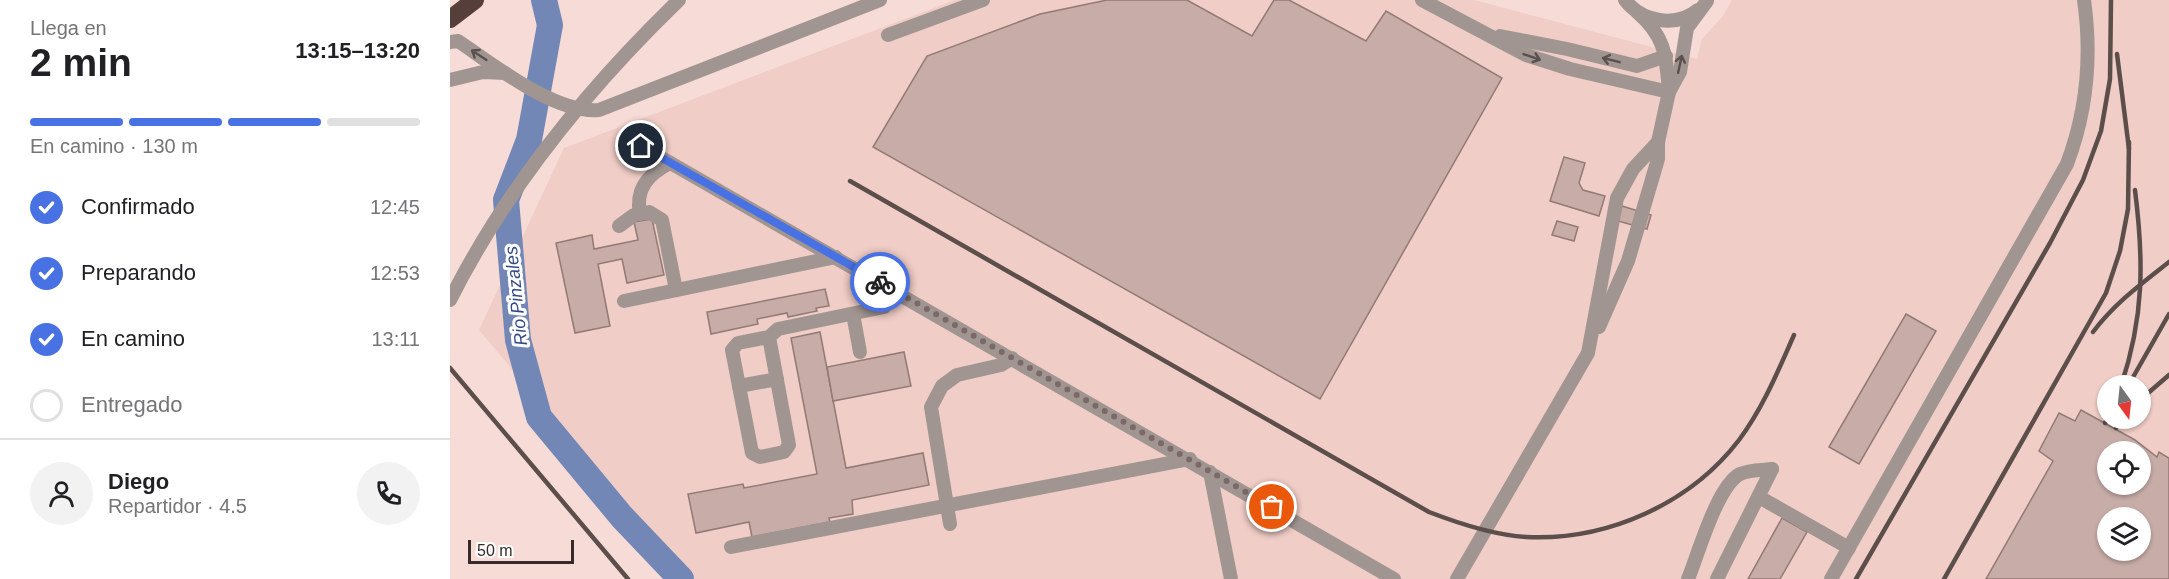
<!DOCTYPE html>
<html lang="es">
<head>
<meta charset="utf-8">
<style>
	:root { --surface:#fff; --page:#f2f2f2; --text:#202124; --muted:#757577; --line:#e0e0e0; --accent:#4871e3 }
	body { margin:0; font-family:Arial,sans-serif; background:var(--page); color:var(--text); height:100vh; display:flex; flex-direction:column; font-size:22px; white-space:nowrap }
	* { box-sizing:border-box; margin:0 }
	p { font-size:20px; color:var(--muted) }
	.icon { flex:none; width:33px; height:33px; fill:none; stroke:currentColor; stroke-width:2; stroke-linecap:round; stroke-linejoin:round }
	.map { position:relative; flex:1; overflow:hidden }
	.drawer { display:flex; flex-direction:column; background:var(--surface); width:450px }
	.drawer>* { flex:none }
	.needle { width:39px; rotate:165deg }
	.controls { position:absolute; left:1647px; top:375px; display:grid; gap:12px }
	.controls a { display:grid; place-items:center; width:54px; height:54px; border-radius:50%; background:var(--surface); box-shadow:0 2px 4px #0004; font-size:30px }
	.scale { position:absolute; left:18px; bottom:15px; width:106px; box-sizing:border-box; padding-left:6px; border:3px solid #362b29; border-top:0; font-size:16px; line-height:21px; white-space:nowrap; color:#362b29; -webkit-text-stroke:4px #fff; paint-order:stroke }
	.pin { position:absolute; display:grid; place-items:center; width:51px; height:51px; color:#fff; margin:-26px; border:3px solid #fff; border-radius:50%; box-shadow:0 2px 6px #0007 }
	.courier { position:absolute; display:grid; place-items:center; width:60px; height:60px; margin:-30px; border:4px solid #4871e3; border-radius:50%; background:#fff; color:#222; box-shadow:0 2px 8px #0007 }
	.summary em { font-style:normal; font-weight:700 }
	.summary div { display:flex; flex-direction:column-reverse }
	.summary { display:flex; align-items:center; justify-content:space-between; height:102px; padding:0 30px }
	h1 { font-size:39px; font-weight:700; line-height:45px }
	.bar { display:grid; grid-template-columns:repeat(4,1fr); gap:9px 6px; align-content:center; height:72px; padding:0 30px }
	.bar i { height:8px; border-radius:4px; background:var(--line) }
	.bar .current { background:var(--accent) }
	.bar p { grid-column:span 4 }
	.line { display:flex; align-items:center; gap:15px; padding:0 30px; border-top:2px solid var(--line) }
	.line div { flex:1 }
	.round { display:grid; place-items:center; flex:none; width:63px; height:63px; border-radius:32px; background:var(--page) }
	ol { padding:0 30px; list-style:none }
	li { display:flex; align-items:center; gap:18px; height:66px }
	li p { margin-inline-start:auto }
	li .icon { padding:6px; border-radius:50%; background:var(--accent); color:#fff; stroke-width:4 }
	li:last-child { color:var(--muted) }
	li i { width:33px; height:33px; border:3px solid var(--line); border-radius:50% }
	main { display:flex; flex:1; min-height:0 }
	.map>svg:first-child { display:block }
	.built { fill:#f0cdc6; fill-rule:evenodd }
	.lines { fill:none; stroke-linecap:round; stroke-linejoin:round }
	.river { stroke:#7287b5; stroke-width:26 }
	.building { fill:#c7aca7; stroke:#937a75; stroke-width:1.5; fill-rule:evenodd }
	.minor { stroke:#a19592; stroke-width:14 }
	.highway { stroke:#563f3b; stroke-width:18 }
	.rail { stroke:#5c4e4b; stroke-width:4.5 }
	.oneway { stroke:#5b504e }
	.done { stroke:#7a6966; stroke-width:6; stroke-dasharray:0 10.8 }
	.route { stroke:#4871e3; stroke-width:8 }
	.labels { text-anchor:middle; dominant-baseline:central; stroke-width:6; stroke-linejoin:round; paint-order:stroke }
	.water-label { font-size:18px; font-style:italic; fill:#324985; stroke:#fff }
</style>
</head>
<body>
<main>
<section class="drawer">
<div class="summary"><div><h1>2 min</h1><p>Llega en</p></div><em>13:15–13:20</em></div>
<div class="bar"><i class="current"></i><i class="current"></i><i class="current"></i><i></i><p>En camino · 130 m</p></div>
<ol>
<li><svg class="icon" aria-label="check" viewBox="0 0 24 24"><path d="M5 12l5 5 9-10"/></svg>Confirmado<p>12:45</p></li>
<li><svg class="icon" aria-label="check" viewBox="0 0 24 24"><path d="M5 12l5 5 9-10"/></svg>Preparando<p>12:53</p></li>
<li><svg class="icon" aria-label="check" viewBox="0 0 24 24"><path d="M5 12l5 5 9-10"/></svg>En camino<p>13:11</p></li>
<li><i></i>Entregado</li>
</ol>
<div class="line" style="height:108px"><a class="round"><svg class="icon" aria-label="person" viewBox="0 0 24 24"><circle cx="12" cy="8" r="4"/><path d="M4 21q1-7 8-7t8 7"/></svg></a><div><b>Diego</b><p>Repartidor · 4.5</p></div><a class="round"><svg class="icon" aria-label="phone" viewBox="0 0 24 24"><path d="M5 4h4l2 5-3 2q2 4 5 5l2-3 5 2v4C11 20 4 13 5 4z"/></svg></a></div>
</section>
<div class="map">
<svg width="1719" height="579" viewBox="0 0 1719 579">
	<rect width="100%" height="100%" fill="#f7dbd6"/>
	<!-- built -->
	<path class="built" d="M505 0H1024L1247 59 1252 39 1273 16 1282 0H1719V579H239L29 330 114 148ZM1658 386H1690V418H1658ZM1658 452H1690V484H1658ZM1658 518H1690V550H1658Z"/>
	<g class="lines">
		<!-- river -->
		<polyline class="river" points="94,0 100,25 79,140 56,200 68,340 89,417 172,517 231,579"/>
	</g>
	<!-- building -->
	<g class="building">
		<polygon points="657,0 737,0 802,36 824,0 839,0 916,41 936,11 1052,78 870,399 423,147 477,56 590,14"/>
		<polygon points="1114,157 1135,163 1129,183 1133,190 1155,196 1149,216 1100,201"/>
		<polygon points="1172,206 1201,215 1197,229 1168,221"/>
		<polygon points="202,219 214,275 177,283 172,259 148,264 160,326 125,333 106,243 142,235 144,249 188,240 184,222"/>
		<polygon points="1107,221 1128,227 1124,241 1102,235"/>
		<polygon points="375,289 379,306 366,308 367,311 338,317 337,313 307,319 308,324 261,334 257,312"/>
		<polygon points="1456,314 1486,331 1409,464 1379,447"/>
		<polygon points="370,332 396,468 473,453 479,485 402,500 403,514 379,518 380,522 302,537 299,522 246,533 238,494 293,484 294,488 367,474 341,338"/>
		<polygon points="454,352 461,386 383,401 377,367"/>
		<path d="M1631 410 1685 440 1707 457 1709 452 1719 458V579H1536L1603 461 1589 451 1609 413 1625 421ZM1658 452H1690V484H1658ZM1658 518H1690V550H1658Z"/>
		<polygon points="1332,518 1357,532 1330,579 1298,579"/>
	</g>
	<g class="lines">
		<!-- minor -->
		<g class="minor">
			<polyline points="972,0 1076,55 1120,69 1219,92 1208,142 1183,169 1167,198 1138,353 1007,579"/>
			<path d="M1175 0C1192 22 1226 28 1248 10"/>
			<path d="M1187 12C1216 37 1216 56 1219 92L1230 72 1237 28 1257 1"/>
			<polyline points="438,35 533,0"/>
			<polyline points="1050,36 1117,49 1187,66 1216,56"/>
			<path d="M0 42 8 41C44 65 105 114 149 110L430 0"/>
			<polyline points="0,80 33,72 55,73"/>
			<polyline points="191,146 944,579"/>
			<path d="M190 214C185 189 198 174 220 163"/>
			<polyline points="169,226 184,215 199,212 212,220 226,290"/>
			<path d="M0 300C57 187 138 88 229 0"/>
			<polyline points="174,301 386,257"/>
			<polyline points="403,314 410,352"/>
			<polyline points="1149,327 1178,261 1208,159 1208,142"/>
			<polyline points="319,337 288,343 282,350 302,453 310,457 334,452 339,445 319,337 328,329 434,307 445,291"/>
			<polyline points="289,386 327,379"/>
			<polyline points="760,472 781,579"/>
			<polyline points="1309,497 1399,548"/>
			<polyline points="500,524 481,407 492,386 507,375 551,365 562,358"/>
			<polyline points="281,547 740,459"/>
			<path d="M1238 579C1248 555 1267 486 1290 474 1298 470 1313 470 1322 469"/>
			<polyline points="1267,579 1322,469"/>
			<path d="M1381 579 1617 164C1637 111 1642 56 1634 0"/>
		</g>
		<!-- highway -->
		<polyline class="highway" points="0,19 25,0"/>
		<!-- rail -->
		<g class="rail">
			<polyline points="1667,54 1679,149"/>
			<path d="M400 181 979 512C1010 524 1043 535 1076 537 1157 541 1240 504 1289 440 1313 408 1328 371 1344 335"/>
			<path d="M1643 332C1665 303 1691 284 1719 262"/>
			<polyline points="0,368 178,579"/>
			<path d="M1671 386C1694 317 1694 262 1685 190"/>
			<polyline points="1678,386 1719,314"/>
			<polyline points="1690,400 1719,375"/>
			<polyline points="1655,423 1658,418"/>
			<polyline points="1666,428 1673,418"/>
			<polyline points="1406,579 1600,243 1633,180 1651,131 1660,79 1661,0"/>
			<polyline points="1494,579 1656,293 1670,251 1678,209 1679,142"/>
		</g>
	</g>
	<!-- one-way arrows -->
	<defs><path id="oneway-shaft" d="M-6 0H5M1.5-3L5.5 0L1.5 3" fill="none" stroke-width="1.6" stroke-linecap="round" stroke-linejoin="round" transform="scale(1.5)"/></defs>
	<g class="oneway">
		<use href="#oneway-shaft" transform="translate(29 55) rotate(-147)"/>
		<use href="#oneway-shaft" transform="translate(1082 57) rotate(19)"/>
		<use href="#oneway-shaft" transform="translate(1161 60) rotate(-166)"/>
		<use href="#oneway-shaft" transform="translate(1230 64) rotate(-78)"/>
	</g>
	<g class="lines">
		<!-- done -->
		<polyline class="done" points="430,282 822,507"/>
		<!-- route -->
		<polyline class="route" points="191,146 430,282"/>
	</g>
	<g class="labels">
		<!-- water labels -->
		<g class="water-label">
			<text transform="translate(66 296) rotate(-96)">Rio Pinzales</text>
		</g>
	</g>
</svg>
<div class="controls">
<a><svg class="needle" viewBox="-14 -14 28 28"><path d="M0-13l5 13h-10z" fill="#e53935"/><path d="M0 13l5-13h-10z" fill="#757577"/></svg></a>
<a><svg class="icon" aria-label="locate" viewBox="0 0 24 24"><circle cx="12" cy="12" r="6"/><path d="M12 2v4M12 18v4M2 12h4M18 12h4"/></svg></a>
<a><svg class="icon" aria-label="layers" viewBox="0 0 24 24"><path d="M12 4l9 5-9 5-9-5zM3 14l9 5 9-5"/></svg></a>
</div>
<div class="scale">50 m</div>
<div class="pin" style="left:822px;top:507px;background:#ea580c"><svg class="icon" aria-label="bag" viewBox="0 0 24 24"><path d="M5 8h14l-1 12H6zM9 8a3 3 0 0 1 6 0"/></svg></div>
<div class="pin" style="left:191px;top:146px;background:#1f2937"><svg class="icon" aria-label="home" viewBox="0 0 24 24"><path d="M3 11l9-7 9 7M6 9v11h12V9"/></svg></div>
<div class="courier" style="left:430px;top:282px"><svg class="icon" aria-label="bike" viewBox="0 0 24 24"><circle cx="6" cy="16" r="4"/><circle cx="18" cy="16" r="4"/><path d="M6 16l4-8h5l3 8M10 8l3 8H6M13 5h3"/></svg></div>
</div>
</main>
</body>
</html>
